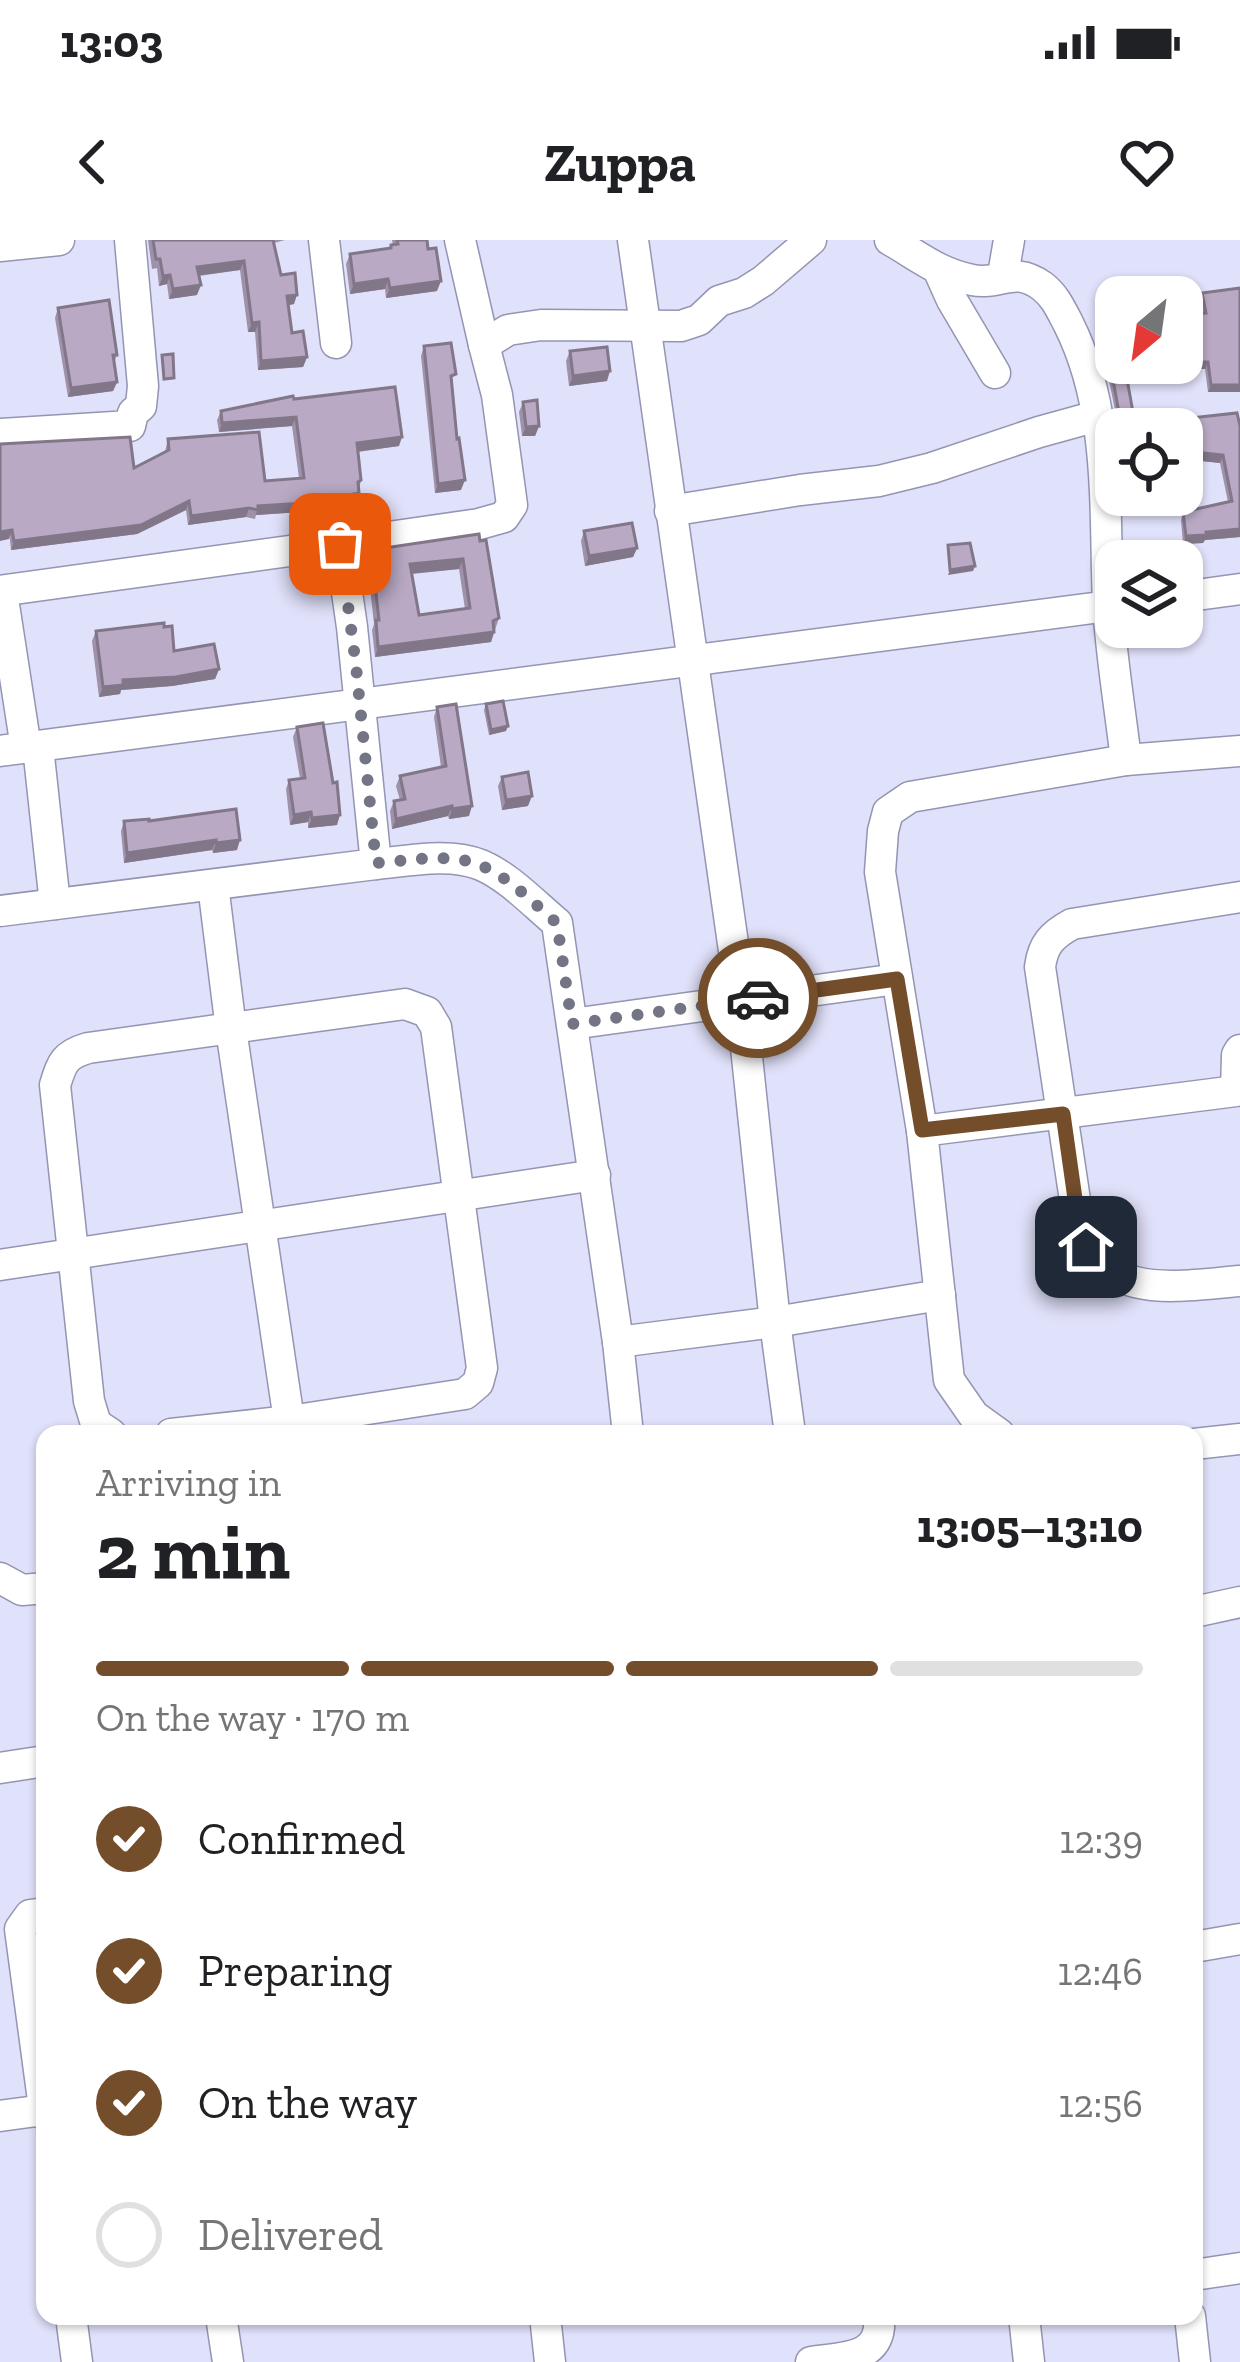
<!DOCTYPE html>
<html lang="en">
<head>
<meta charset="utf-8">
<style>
	:root { --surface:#fff; --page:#f2f2f2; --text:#202124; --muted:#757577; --line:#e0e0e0; --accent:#744d2b }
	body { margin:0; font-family:"Zilla Slab",serif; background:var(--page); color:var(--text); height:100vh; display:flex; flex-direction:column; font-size:45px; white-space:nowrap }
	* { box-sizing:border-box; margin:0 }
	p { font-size:39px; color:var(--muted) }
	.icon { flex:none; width:66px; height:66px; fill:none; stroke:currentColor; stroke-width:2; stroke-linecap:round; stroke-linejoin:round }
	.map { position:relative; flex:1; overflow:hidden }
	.panel { position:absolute; left:36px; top:1185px; width:1167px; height:900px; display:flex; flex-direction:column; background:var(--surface); border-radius:24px; box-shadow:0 3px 9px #0004 }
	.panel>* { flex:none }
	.needle { width:78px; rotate:209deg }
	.fabs { position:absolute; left:1095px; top:36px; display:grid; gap:24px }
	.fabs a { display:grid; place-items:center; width:108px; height:108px; border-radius:24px; background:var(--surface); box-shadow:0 3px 9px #0004; font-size:60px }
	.pin { position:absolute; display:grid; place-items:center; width:102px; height:102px; color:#fff; margin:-51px; border-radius:24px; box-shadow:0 6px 18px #0006 }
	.courier { position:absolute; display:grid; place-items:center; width:120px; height:120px; margin:-60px; border:9px solid #744d2b; border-radius:50%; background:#fff; color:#222; box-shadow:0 3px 15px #0007 }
	.overview em { font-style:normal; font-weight:800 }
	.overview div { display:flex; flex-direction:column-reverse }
	.overview { display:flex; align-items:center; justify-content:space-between; height:204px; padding:0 60px }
	h1 { font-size:78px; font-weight:800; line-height:90px }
	.bar { display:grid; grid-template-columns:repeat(4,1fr); gap:18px 12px; align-content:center; height:144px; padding:0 60px }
	.bar i { height:15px; border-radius:9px; background:var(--line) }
	.bar .current { background:var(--accent) }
	.bar p { grid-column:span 4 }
	ol { padding:0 60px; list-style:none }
	li { display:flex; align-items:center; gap:36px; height:132px }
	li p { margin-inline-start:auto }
	li .icon { padding:12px; border-radius:50%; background:var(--accent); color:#fff; stroke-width:4 }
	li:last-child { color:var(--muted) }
	li i { width:66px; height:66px; border:6px solid var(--line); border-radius:50% }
	.status { display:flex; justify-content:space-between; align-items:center; height:84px; padding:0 60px; background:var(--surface); direction:ltr }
	.status svg { height:33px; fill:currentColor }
	header { display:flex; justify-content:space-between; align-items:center; height:156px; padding:0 60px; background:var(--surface); font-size:54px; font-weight:800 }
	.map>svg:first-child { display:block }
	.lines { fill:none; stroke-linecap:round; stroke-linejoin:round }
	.minor-casing { stroke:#9495b2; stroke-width:33 }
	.minor { stroke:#fff; stroke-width:30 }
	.wall { fill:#9f91a9; fill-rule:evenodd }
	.shaded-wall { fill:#827689 }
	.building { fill:#b9a9c4; stroke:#827689; stroke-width:3; fill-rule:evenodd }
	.done { stroke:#737484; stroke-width:12; stroke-dasharray:0 21.6 }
	.route { stroke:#744d2b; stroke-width:15 }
</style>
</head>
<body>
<div class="status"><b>13:03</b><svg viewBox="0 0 49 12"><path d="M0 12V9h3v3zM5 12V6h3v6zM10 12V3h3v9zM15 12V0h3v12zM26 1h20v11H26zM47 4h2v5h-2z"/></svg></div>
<header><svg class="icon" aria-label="back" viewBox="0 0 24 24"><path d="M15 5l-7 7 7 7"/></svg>Zuppa<svg class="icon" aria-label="heart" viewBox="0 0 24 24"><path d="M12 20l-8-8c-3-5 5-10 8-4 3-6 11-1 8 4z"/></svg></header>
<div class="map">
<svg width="1240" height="2122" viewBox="0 0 1240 2122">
	<rect width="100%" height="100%" fill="#e0e1fa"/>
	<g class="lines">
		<!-- minor casing -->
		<g class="minor-casing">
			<g id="minor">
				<polyline points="324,0 336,103"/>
				<polyline points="460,0 484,105"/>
				<polyline points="633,0 741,760 775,1082 790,1194"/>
				<path d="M890 0C920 17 938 33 972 40 1001 46 1013 25 1042 46 1055 56 1060 68 1068 83 1112 170 1104 269 1108 364 1111 416 1120 468 1126 520"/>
				<polyline points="0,6 59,0"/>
				<polyline points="939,31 952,60 995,133"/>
				<polyline points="1003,35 1009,0"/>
				<polyline points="0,194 130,186 133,173 141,166 143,146 130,0"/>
				<polyline points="670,271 800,250 879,241 932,228 1039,192 1097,176"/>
				<polyline points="0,351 340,304"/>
				<polyline points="2,352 26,508"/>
				<polyline points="1182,357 1240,349"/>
				<polyline points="38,507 55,664"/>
				<polyline points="0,511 1116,365"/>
				<polyline points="376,624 352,387 340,304 479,284 504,277 512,265 497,155 484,105 508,90 541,85 681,86 699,80 719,61 744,53 763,41 811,0"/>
				<polyline points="213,645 231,789 291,1194"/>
				<path d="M1240 657 1072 684C1052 695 1043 704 1040 727L1079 987C1104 1062 1176 1046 1240 1041"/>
				<path d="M0 671 376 624C408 621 450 612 481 625 509 637 533 663 557 683L618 1102 775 1082 940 1055"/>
				<polyline points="572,784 897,739"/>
				<polyline points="922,891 1236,851 1237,815 1240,810"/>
				<polyline points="0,1025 595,935"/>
				<polyline points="618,1102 628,1194"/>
				<path d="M111 1194 96 1184 89 1161 55 845C62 823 64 815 88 808L405 764 427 772 436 787 482 1128 478 1143 465 1154 290 1181 171 1194"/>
				<polyline points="999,1194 974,1176 949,1140 922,891 880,632 883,591 888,572 910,557 1126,520 1240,511"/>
				<polyline points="1194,1204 1240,1199"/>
				<polyline points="0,1338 22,1350 45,1348"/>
				<polyline points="1194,1372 1240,1362"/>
				<polyline points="0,1528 45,1521"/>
				<polyline points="45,1673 30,1675 20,1689 45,1875"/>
				<polyline points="1194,1707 1240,1699"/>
				<polyline points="0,1876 44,1870"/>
				<polyline points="1194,2035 1240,2028"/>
				<polyline points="71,2076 77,2122"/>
				<polyline points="221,2076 228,2122"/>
				<polyline points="545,2076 550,2122"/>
				<polyline points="1024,2076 1029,2122"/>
				<polyline points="1190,2076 1195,2122"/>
				<path d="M811 2122C844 2117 883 2120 879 2076"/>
			</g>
		</g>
		<!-- minor -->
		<use href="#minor" class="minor"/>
	</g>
	<!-- wall -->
	<g class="wall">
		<polygon points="148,0 285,0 274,3 281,35 294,64 288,65 292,93 307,117 303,127 258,130 255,92 248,92 240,30 199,36 197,55 169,59 167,44 159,46 157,28 152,29"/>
		<polygon points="392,0 427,0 437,51 386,58 385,49 350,54 346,24 350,14 389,9 393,5"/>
		<polygon points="1240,48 1240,152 1208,152 1205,129 1194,129 1185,81 1187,74 1202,73 1200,61 1202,53"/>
		<polygon points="58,68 117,115 114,123 117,142 113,151 68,157 55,78"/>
		<polygon points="424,106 452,144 461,250 435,253 421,116"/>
		<polygon points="570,111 607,141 569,146 566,121"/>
		<polygon points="1111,129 1136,189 1119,189 1108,136"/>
		<polygon points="294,159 399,206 358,212 361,240 356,262 301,272 256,275 255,279 246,277 188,285 186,270 137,294 11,310 0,204 134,228 165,212 168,199 265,241 299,238 292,186 219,192 217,180 221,171"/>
		<polygon points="523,162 539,186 535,196 522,196 519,172"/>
		<polygon points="1237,173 1240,297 1205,300 1203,303 1183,304 1181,280 1183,272 1228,262 1220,223 1183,219 1187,186 1190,178"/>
		<polygon points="584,291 637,308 633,317 585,326 581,301"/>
		<path d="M479 294 499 378 491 402 375 417 372 390 374 384 367 320 371 310ZM459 329 465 369 419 375 412 334Z"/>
		<polygon points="96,391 219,429 215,439 172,446 121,450 120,454 99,457 92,401"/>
		<polygon points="486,464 506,491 489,495 484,470"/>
		<polygon points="437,467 469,576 449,579 448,576 392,589 390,571 394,561 400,560 396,546 400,536 441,527 434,477"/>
		<polygon points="297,487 337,585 308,588 308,582 290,585 286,549 289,540 300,538 293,497"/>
		<polygon points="502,537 528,566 502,570 498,546"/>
		<polygon points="236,569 237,610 213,613 212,610 124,623 121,591 124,581 149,581"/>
	</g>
	<!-- shaded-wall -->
	<g class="shaded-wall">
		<polygon points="244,21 240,30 194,36 197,27"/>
		<polygon points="170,35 167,44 159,46 163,36"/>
		<polygon points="388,39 385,49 350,54 354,44"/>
		<polygon points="441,41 437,51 386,58 390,48"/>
		<polygon points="201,45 197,55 169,59 173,49"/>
		<polygon points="297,55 294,64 284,66 287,56"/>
		<polygon points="259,82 255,92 248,92 252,83"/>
		<polygon points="307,117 303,127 258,130 261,121"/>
		<polygon points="1197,122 1208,122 1205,129 1194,129"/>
		<polygon points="610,131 607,141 569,146 573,136"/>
		<polygon points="117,142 113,151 68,157 71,148"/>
		<polygon points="1211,145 1240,145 1240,152 1208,152"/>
		<polygon points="296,177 292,186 219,192 222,183"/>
		<polygon points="539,186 535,196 522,196 526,187"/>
		<polygon points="402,197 399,206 354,212 357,203"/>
		<polygon points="1186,211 1223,215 1220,223 1183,219"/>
		<polygon points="465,240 461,250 435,253 438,244"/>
		<polygon points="359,253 356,262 301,272 256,275 258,266"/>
		<polygon points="189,261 186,270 137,294 11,310 14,301"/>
		<polygon points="249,268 246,277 188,285 191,276"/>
		<polygon points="1240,289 1240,297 1205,300 1203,303 1183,304 1186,296 1206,292"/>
		<polygon points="12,290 9,299 0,301 0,292"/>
		<polygon points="637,308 633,317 585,326 589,316"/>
		<polygon points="463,319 459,329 407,334 410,324"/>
		<polygon points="975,326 973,331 948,335 950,330"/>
		<polygon points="494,392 491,402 375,417 378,407"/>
		<polygon points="219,429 215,439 172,446 121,450 120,454 99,457 103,447 123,440"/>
		<polygon points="508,486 506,491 489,495 491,490"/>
		<polygon points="532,556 528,566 502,570 506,560"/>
		<polygon points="452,566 448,576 392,589 396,579"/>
		<polygon points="472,566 469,576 449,579 452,569"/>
		<polygon points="311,572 308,582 290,585 294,575"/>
		<polygon points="340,575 337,585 308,588 312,578"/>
		<polygon points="216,600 212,610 124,623 127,613"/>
		<polygon points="240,600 237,610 213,613 216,603"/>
	</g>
	<!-- building -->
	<g class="building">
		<polygon points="153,0 273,0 281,35 295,33 297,55 287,56 292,93 303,91 307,117 261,121 259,82 252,83 244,21 197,27 201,45 173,49 170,35 163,36 160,19 156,19"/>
		<polygon points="397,0 427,0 428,9 436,8 441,41 390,48 388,39 354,44 350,14 391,8 391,5 398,4"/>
		<polygon points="1240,48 1240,145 1211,145 1208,122 1197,122 1187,74 1206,73 1202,53"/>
		<polygon points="109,60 117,115 113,115 117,142 71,148 58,68"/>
		<polygon points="451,103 456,134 451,136 457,199 459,198 465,240 438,244 424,106"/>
		<polygon points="607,107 610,131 573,136 570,111"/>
		<polygon points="173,114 174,138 164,139 162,115"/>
		<polygon points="1125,128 1136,189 1122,189 1111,129"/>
		<polygon points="395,147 402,197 357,203 361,240 358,242 359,253 305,263 258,266 258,270 249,268 191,276 189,261 141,285 14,301 12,290 0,292 0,204 130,197 134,228 169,210 168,199 259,192 265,241 304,238 296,177 222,183 221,171 293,156 294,159"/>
		<polygon points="537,160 539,186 526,187 523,162"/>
		<polygon points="1237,173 1240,186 1240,289 1206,292 1206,295 1186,296 1183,272 1232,261 1223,215 1186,211 1190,178"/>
		<polygon points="632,283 637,308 589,316 584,291"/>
		<path d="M479 294 480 301 486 300 499 378 493 381 494 392 378 407 376 380H379L371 310ZM463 319 470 368 419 375 410 324Z"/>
		<polygon points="970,303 975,326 950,330 948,305"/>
		<polygon points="164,383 164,387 172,386 174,411 214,404 219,429 176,437 123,440 123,445 103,447 96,391"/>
		<polygon points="503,461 508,486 491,490 486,464"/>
		<polygon points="456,464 472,566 452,569 452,566 396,579 394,561 405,559 400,536 446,526 437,467"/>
		<polygon points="323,483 333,543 337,542 340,575 312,578 311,572 294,575 289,540 305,538 297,487"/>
		<polygon points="528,532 532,556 506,560 502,537"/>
		<polygon points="236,569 240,600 216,603 216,600 127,613 124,581 149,579 149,581"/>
	</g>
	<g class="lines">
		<!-- done -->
		<path class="done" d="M340 304 356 426 376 623C408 621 450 612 480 625 509 637 533 663 557 683L572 784 758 758"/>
		<!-- route -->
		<polyline class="route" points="758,758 897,739 922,890 1063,874 1079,987 1086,1007"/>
	</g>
</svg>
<div class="fabs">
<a><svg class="needle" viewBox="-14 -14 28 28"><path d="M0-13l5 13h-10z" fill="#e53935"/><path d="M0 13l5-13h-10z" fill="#757577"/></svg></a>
<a><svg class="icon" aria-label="locate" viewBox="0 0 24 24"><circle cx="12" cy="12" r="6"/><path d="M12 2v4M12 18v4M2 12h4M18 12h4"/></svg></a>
<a><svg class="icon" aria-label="layers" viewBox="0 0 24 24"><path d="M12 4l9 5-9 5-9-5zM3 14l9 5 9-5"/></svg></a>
</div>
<div class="pin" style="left:340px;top:304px;background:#ea580c"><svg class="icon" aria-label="bag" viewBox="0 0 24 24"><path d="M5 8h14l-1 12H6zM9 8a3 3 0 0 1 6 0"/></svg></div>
<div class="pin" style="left:1086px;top:1007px;background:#1f2937"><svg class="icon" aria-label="home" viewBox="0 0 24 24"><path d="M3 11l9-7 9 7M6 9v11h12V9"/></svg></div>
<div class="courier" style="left:758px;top:758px"><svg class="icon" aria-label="car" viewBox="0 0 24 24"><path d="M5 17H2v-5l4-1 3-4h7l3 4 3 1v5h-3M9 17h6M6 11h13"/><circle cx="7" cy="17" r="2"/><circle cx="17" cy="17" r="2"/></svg></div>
<section class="panel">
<div class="overview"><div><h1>2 min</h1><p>Arriving in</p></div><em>13:05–13:10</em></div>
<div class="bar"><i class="current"></i><i class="current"></i><i class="current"></i><i></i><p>On the way · 170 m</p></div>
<ol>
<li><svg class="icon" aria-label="check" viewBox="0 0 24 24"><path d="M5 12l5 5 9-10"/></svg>Confirmed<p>12:39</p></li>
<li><svg class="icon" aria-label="check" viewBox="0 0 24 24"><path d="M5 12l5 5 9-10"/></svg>Preparing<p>12:46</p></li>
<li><svg class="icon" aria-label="check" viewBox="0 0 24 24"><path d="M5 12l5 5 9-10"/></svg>On the way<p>12:56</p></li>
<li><i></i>Delivered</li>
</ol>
</section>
</div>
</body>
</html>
